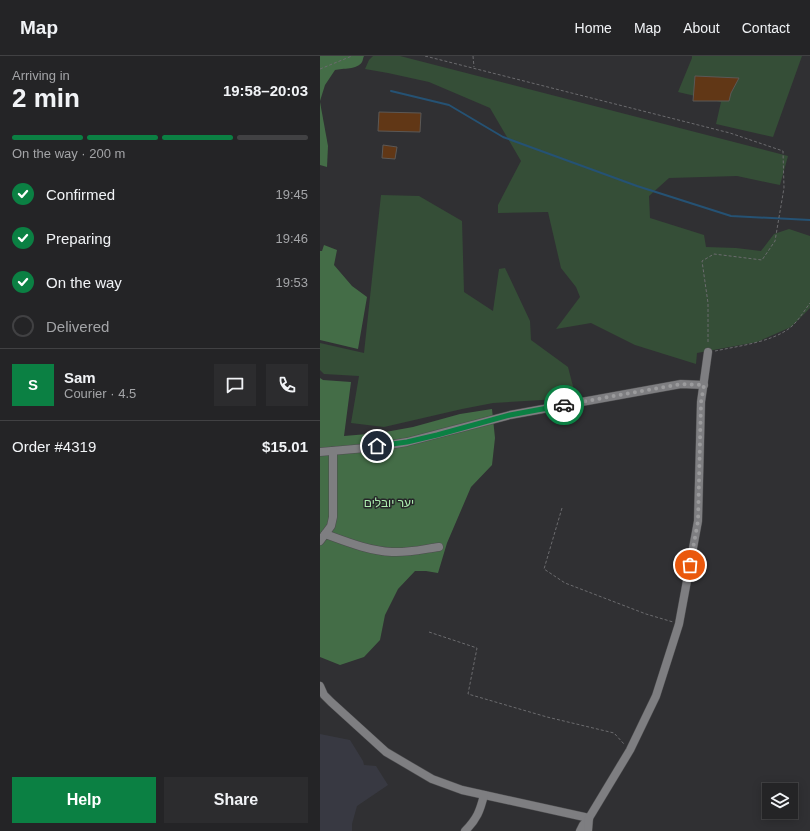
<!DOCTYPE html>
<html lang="en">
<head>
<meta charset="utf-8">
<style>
	:root { --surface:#242426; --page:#2c2c2e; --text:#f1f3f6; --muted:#a3a4a7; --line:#414143; --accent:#0b8043 }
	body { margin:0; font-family:Arial,Heebo,sans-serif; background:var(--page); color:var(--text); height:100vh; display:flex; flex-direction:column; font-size:15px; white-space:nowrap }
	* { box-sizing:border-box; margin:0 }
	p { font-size:13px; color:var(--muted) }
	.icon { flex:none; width:22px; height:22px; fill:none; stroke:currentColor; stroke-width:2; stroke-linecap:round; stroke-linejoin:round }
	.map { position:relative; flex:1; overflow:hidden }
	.drawer { display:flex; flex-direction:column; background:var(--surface); width:320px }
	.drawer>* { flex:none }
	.fabs { position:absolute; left:442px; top:727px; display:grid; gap:8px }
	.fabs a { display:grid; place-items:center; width:36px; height:36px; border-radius:0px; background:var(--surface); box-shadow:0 2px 10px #0003,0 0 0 1px var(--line); font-size:20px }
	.pin { position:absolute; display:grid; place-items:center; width:34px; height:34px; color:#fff; margin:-17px; border:2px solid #fff; border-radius:50%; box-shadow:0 1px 4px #0007 }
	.courier { position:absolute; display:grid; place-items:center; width:40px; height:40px; margin:-20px; border:3px solid #0b8043; border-radius:50%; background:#fff; color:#222; box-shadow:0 1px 5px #0007 }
	.headline em { font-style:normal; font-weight:800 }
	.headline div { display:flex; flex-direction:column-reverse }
	.headline { display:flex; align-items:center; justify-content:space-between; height:68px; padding:0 12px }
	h1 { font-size:26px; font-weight:800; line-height:30px }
	.bar { display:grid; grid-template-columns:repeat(4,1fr); gap:6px 4px; align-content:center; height:48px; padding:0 12px }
	.bar i { height:5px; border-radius:3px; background:var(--line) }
	.bar .active { background:var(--accent) }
	.bar p { grid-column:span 4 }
	.line { display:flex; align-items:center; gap:10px; padding:0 12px; border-top:1px solid var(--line) }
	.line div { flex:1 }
	.round { display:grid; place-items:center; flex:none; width:42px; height:42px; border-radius:0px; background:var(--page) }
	ol { padding:0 12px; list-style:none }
	li { display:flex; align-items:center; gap:12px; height:44px }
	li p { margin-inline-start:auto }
	li .icon { padding:4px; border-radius:50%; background:var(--accent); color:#fff; stroke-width:4 }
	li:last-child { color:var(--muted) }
	li i { width:22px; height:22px; border:2px solid var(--line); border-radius:50% }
	.cta { display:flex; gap:8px; margin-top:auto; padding:8px 12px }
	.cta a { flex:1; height:46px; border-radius:0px; background:var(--accent); color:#fff; font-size:16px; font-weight:800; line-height:46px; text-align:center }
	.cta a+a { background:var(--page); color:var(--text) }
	header { display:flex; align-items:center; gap:24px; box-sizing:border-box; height:56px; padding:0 20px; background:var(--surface); border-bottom:1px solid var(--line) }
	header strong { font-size:19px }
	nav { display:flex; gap:22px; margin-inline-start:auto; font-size:14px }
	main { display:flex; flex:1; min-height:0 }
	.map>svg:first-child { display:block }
	.built { fill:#383942 }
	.green { fill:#354e37 }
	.forest { fill:#446d47 }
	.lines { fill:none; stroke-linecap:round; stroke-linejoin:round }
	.stream { stroke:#255274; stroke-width:2 }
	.building { fill:#613716; stroke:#5b5856 }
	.minor-casing { stroke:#4d4d4f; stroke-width:9 }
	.path { stroke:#6b6b6e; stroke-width:1; stroke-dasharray:3 2; stroke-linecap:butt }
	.minor { stroke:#7e7e81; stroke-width:8 }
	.done { stroke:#9b9b9d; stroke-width:4; stroke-dasharray:0 7.2 }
	.route { stroke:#0b8043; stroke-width:5 }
	.labels { text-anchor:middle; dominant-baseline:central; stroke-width:3; stroke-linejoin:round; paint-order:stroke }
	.park-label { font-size:12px; fill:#aeeeb1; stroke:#262729 }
</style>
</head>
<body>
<header>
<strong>Map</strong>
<nav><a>Home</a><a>Map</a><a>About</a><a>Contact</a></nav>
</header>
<main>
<section class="drawer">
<div class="headline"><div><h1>2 min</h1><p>Arriving in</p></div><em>19:58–20:03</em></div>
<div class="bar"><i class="active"></i><i class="active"></i><i class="active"></i><i></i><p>On the way · 200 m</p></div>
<ol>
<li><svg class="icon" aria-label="check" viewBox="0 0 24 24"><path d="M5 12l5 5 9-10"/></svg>Confirmed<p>19:45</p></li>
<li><svg class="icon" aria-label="check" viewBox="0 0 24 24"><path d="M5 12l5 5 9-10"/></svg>Preparing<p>19:46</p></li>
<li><svg class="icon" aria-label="check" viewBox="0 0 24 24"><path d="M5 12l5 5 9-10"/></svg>On the way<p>19:53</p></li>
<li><i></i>Delivered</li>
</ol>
<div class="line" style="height:72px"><b class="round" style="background:var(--accent);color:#fff">S</b><div><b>Sam</b><p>Courier · 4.5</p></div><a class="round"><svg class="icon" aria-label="chat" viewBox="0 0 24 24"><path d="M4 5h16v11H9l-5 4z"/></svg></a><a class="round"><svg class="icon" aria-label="phone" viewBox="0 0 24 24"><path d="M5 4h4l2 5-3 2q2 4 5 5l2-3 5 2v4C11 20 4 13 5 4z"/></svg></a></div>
<div class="line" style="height:52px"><div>Order #4319</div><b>$15.01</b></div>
<div class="cta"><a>Help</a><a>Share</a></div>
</section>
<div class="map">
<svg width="490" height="775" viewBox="0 0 490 775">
	<rect width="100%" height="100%" fill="#303033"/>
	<!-- built -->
	<polygon class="built" points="0,678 30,684 43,705 44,709 56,710 68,729 37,750 32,768 32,775 0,775"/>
	<!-- green -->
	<g class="green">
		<polygon points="53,0 80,0 468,100 460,129 450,127 417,120 349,122 329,140 330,162 384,179 386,191 416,192 441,195 454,178 469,173 490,180 490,252 471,271 437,286 377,297 376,308 315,289 271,267 236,273 260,241 256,231 241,212 228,156 178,157 178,149 201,105 170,52 109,26 68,17 45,13 49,4"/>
		<polygon points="372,0 482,0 453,81 396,68 401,46 358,36 372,2"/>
		<polygon points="61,139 99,140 142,165 144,236 173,255 179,213 185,212 210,265 211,284 248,311 256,342 173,347 142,353 64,371 31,367 39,320 4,318 0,314 0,287 44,297"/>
	</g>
	<!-- forest -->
	<g class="forest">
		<path d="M0 0H44C43 2 43 4 42 6 37 14 23 12 15 14L5 29 0 45Z"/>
		<polygon points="0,46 8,90 7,111 0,109"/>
		<polygon points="4,189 17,194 14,209 32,230 47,241 38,293 0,284 0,195 2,195"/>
		<polygon points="0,322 3,324 31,326 24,380 60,377 93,371 140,358 172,353 175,382 172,409 151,431 127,487 118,517 106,515 95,515 78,533 65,559 60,584 44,601 20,609 0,601"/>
	</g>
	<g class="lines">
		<!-- stream -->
		<polyline class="stream" points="71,35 129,49 183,81 317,130 411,160 490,164"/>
	</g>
	<!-- building -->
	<g class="building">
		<polygon points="375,20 419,22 411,37 409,45 373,45"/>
		<polygon points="59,56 101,57 100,76 58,75"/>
		<polygon points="63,89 77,91 75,103 62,102"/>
	</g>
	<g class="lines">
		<!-- minor casing -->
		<g class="minor-casing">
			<g id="minor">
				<polyline points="0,396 57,391 87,386 190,359 361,328 384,329"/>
				<path d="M5 478C27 486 49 495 72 496 88 497 104 493 119 491"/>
				<polyline points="0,485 11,470 13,461 13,395"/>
				<polyline points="0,630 4,639 11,646 66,696 112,723 142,734 269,762"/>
				<path d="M145 775C157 763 160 755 164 739"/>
				<polyline points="260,775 263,769 269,762 310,694 336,640 359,568 378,465 381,346 388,296"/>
				<polyline points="268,775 269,762"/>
			</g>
		</g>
		<!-- path -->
		<g class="path">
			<polyline points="105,0 410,77 463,95 464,132 455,185 442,204 394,198 382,205 388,247 388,288"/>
			<polyline points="153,0 154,11"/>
			<polyline points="0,13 32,0"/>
			<path d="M395 295C418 290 453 286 471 271 479 264 484 255 490 247"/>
			<polyline points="242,452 224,513 245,527 326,558 353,566"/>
			<polyline points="109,576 157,592 148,638 227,661 294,677 304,688"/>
		</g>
		<!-- minor -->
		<use href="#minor" class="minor"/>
	</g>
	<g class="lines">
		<!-- done -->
		<polyline class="done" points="244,349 361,328 384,329 381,346 378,465 370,509"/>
		<!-- route -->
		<polyline class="route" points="57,390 87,386 117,379 190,359 244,349"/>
	</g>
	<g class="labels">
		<!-- park labels -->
		<g class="park-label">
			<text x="69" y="447">יער יובלים</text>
		</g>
	</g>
</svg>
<div class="fabs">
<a><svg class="icon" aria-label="layers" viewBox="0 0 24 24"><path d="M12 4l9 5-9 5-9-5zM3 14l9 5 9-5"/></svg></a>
</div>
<div class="pin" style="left:370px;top:509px;background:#ea580c"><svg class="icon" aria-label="bag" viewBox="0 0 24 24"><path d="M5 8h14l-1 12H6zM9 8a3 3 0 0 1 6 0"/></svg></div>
<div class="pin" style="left:57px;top:390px;background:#1f2937"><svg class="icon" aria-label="home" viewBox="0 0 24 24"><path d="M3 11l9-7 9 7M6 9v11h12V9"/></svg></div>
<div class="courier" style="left:244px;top:349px"><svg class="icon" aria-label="car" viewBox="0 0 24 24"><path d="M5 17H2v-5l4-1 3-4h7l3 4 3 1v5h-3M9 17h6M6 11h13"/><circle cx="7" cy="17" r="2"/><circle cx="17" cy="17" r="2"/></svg></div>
</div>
</main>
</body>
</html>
